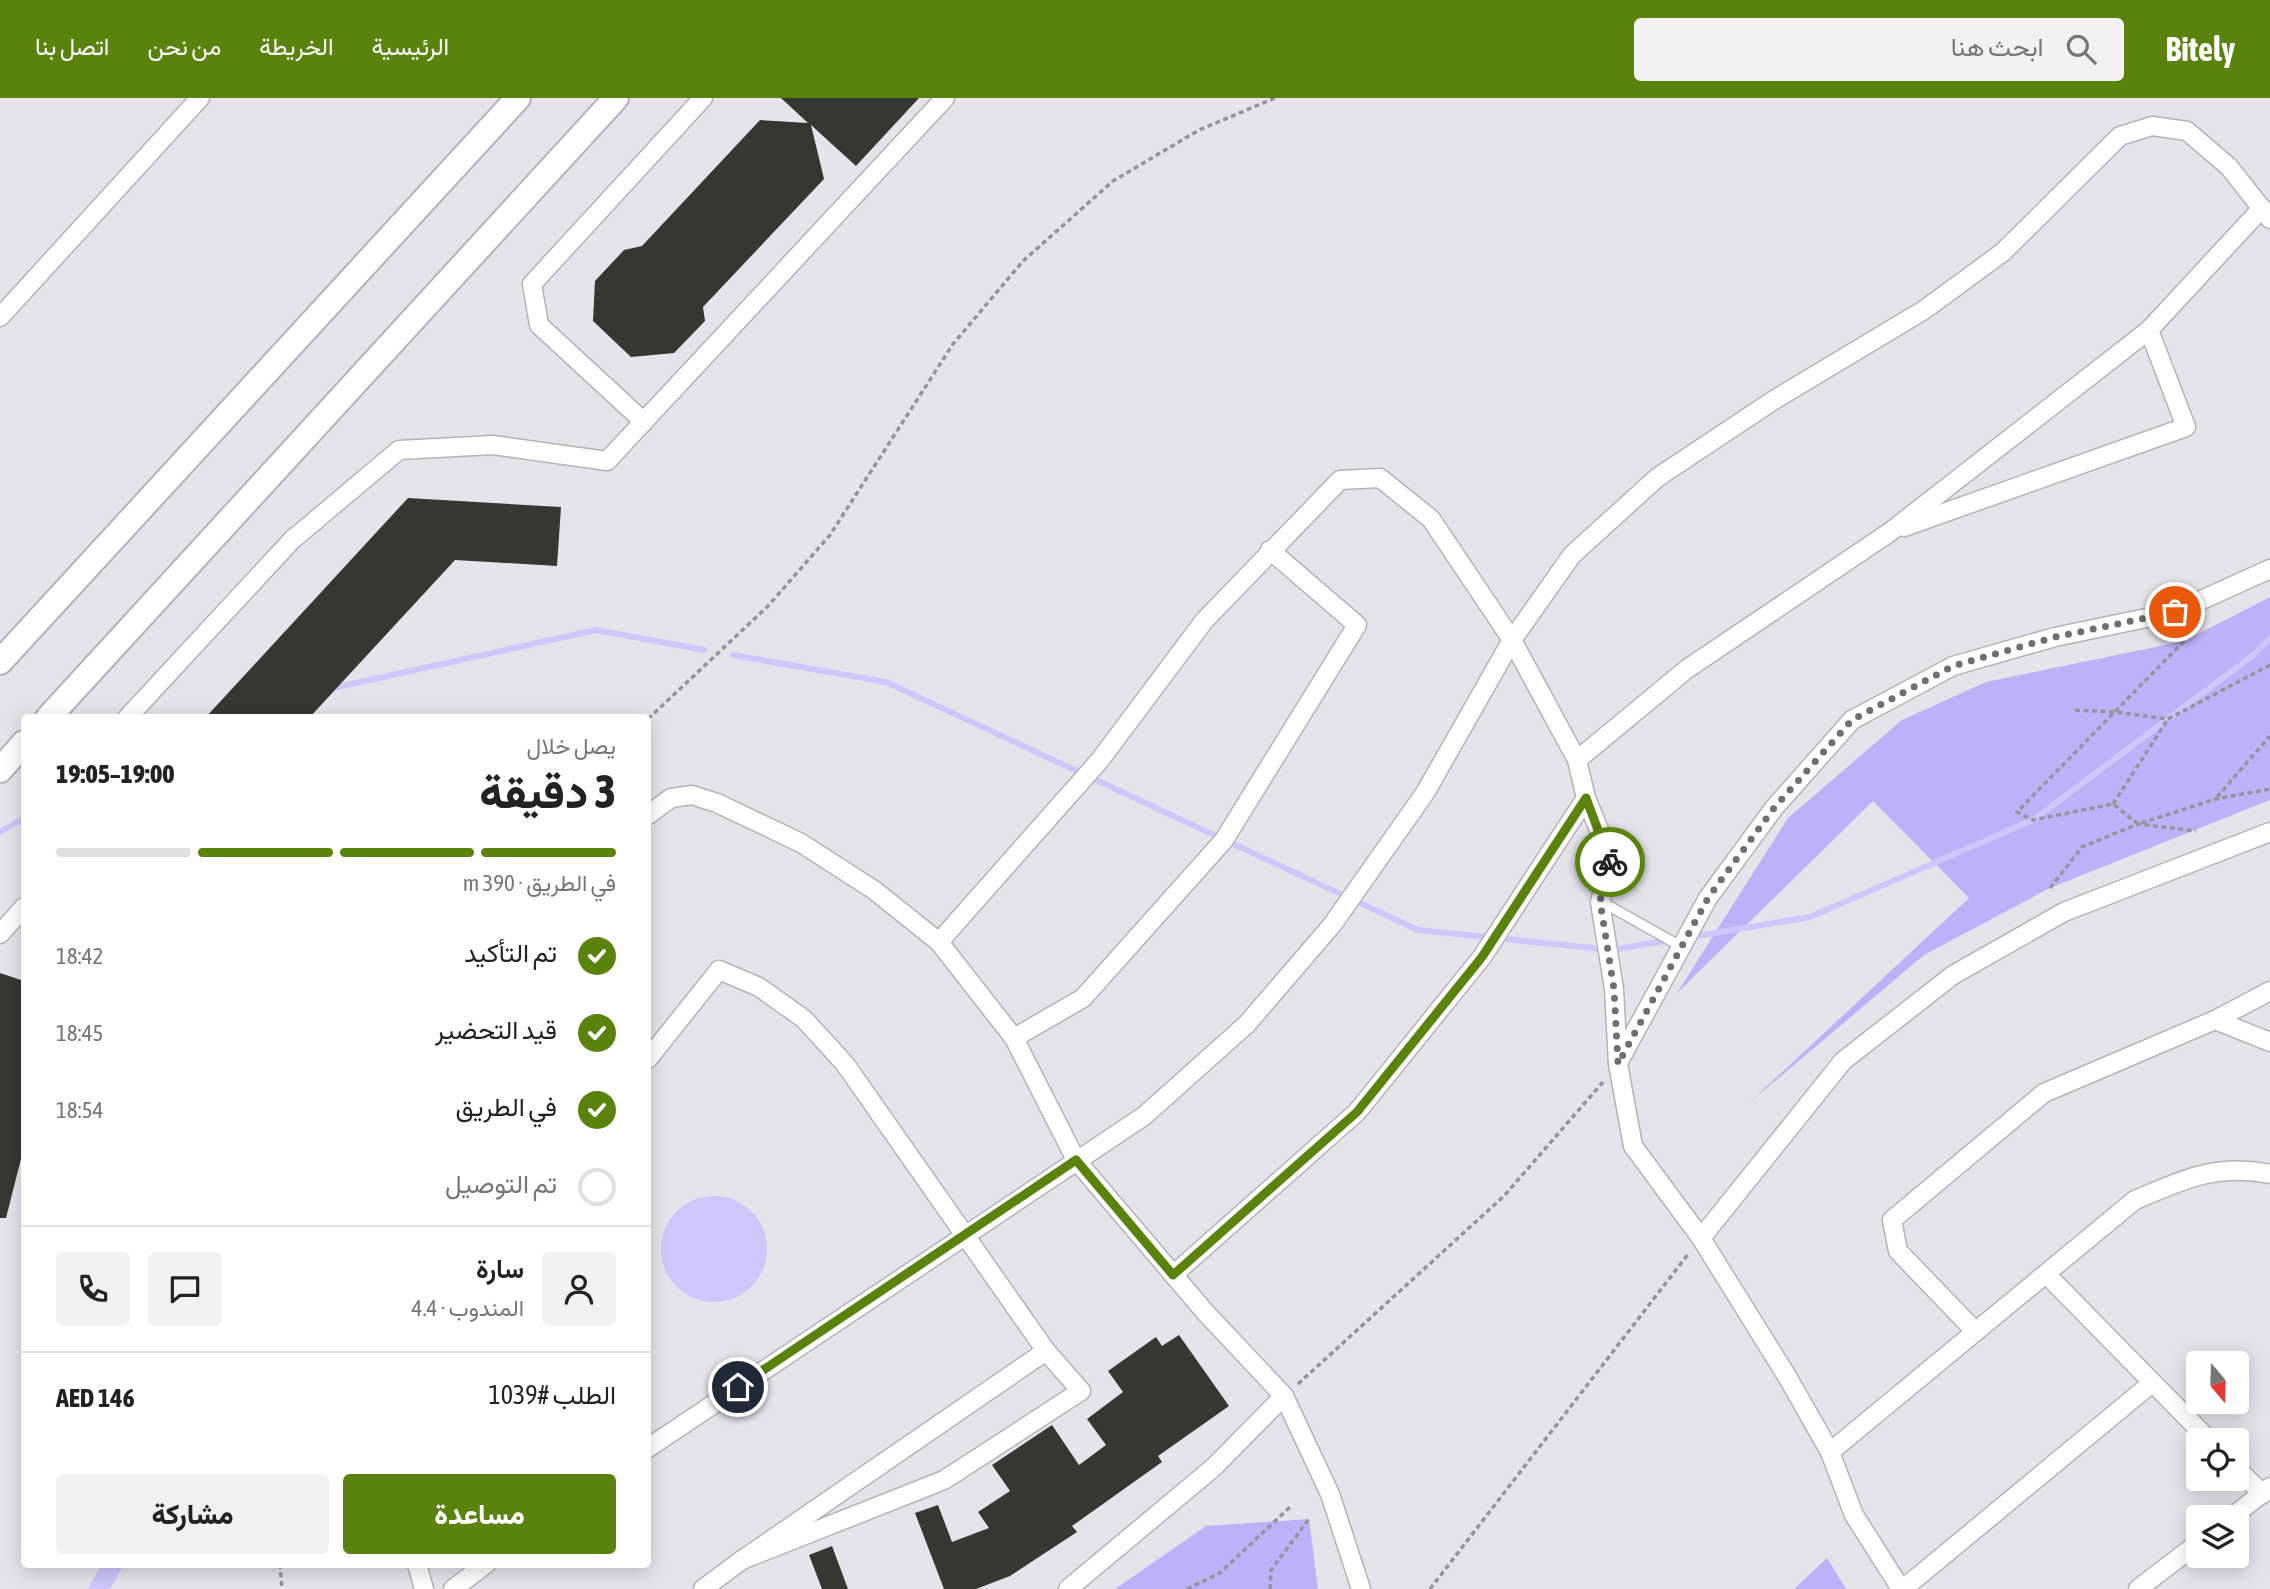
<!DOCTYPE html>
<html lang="ar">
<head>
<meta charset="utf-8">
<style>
	:root { --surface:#fff; --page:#f2f2f2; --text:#222; --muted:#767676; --line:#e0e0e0; --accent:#59830c }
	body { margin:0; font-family:"Asap Condensed",Vazirmatn,sans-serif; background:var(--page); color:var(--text); direction:rtl; height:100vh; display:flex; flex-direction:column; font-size:26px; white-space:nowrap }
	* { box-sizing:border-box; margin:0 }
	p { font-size:23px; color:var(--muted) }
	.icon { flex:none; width:38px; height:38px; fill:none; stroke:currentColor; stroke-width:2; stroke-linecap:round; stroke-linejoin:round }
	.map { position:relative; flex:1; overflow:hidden; direction:ltr }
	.drawer { position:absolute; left:21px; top:616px; width:630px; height:854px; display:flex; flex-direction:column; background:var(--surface); border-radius:7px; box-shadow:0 4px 18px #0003; direction:rtl }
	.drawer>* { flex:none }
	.needle { width:46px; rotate:161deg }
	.controls { position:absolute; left:2186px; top:1253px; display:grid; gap:14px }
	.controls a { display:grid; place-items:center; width:63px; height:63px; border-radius:7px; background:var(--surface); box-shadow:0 4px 18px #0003; font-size:35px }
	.pin { position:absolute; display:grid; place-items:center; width:60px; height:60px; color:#fff; margin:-30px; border:4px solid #fff; border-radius:50%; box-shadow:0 2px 7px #0007 }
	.courier { position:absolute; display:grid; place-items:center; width:70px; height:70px; margin:-35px; border:5px solid #59830c; border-radius:50%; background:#fff; color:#222; box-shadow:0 2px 9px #0007 }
	.head em { font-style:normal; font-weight:800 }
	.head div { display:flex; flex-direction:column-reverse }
	.head { display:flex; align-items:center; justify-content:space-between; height:119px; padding:0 35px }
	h1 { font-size:46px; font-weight:800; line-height:52px }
	.bar { display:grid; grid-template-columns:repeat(4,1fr); gap:10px 7px; align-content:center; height:84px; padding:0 35px }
	.bar i { height:9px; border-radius:5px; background:var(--line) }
	.bar .current { background:var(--accent) }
	.bar p { grid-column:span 4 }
	.line { display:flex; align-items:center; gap:18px; padding:0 35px; border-top:2px solid var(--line) }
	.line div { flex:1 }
	.round { display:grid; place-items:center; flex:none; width:74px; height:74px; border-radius:7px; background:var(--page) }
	ol { padding:0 35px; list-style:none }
	li { display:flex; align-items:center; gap:21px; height:77px }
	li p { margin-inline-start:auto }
	li .icon { padding:7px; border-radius:50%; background:var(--accent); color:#fff; stroke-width:4 }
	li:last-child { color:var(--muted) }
	li i { width:38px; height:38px; border:4px solid var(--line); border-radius:50% }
	.primary-button { display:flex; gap:14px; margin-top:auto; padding:14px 35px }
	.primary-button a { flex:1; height:80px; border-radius:7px; background:var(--accent); color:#fff; font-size:28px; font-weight:800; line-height:80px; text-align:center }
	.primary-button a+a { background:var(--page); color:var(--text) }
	header { display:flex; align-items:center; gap:42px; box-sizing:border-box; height:98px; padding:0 35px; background:var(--accent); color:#fff }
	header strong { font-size:33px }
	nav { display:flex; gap:38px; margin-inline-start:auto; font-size:24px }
	.search { width:490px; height:63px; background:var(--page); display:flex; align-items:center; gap:18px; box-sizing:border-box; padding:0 24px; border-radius:7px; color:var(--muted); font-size:26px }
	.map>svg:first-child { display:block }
	.green { fill:#bdb2f9 }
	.water { fill:#cdc7fb }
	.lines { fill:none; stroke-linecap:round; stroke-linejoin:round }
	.stream { stroke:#cdc7fb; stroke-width:6 }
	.building { fill:#343732 }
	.lane-casing { stroke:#b4b3ba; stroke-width:12 }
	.street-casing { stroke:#b4b3ba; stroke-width:21 }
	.secondary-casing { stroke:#b4b3ba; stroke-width:28 }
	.path { stroke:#949499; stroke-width:3.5; stroke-dasharray:5 3.5; stroke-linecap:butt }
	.lane { stroke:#fff; stroke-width:9 }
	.street { stroke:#fff; stroke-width:18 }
	.secondary { stroke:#fff; stroke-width:24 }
	.done { stroke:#6f6e73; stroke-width:7; stroke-dasharray:0 12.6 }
	.route { stroke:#59830c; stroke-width:9 }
</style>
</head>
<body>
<header>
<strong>Bitely</strong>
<div class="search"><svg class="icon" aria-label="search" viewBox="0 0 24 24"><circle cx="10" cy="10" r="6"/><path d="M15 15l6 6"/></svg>ابحث هنا</div>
<nav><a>الرئيسية</a><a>الخريطة</a><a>من نحن</a><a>اتصل بنا</a></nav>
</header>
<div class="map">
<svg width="2270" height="1491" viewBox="0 0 2270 1491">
	<rect width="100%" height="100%" fill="#e5e4eb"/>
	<!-- green -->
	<g class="green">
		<polygon points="2270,499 2270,702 2050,790 1924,857 1749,1005 1969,800 1873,703 1677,895 1788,720 1902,622 1986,584 2184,543"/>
		<polygon points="1309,1421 1318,1491 1115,1491 1206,1428"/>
		<polygon points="1827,1460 1846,1491 1794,1491"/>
	</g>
	<!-- water -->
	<g class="water">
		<circle cx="714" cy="1151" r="53"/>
		<polygon points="101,1467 124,1467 110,1491 88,1491"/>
	</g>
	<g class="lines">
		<!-- stream -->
		<g class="stream">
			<polyline points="733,557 886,584 1418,832 1612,852 1670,842"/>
			<polyline points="333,590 596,532 704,552"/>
			<polyline points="0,734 24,720"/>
			<polyline points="1691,839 1810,819 2033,722 2252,558 2270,540"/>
		</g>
	</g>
	<!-- building -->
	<g class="building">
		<polygon points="781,0 919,0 856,68 811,27 824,81 703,209 705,223 674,255 631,259 593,223 595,183 624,152 642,148 760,22 808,25"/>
		<polygon points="408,400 561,409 557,468 455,462 309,620 205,620"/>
		<polygon points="0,875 24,883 24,1049 6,1120 0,1120"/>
		<polygon points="1179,1237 1229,1308 1158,1358 1162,1364 1072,1428 1077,1434 1010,1478 976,1491 944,1491 915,1415 938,1407 952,1444 989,1430 978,1414 1010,1393 992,1367 1052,1327 1079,1367 1106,1347 1087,1321 1123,1294 1108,1273 1156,1239 1162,1248"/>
		<polygon points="832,1448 848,1491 822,1491 809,1457"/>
	</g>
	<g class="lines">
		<!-- lane casing -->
		<g class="lane-casing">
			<polyline id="lane" points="1602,804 1682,849"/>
		</g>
		<!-- street casing -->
		<g class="street-casing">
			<g id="street">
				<polyline points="0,219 200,0"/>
				<polyline points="644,324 539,227 532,186 703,0"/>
				<polyline points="1904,429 2186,329 2149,232"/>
				<polyline points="127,620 292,442 399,352 493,347 607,363 945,0"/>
				<polyline points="1577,662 1687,571 1890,434 2149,232 2262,110"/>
				<polyline points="648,717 671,700 692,697 717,705 801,745 874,792 939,844 1014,940 1076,1062 1205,1214 1284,1298 1214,1369 1068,1491"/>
				<polyline points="0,836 24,809"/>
				<polyline points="939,844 1100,662 1204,523 1340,382 1380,380 1431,421 1512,542 1577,662 1586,700 1611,761 1600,804 1614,891 1618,966 1633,1048 1701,1140 1788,1280 1830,1354 1854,1417 1901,1491"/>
				<polyline points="2215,922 2270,944"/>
				<polyline points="1014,940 1083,900 1224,742 1357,527 1270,452"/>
				<polyline points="648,961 719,872 759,889 804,921 845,966 1046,1253 1081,1293 944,1382 742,1462 1046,1253"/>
				<polyline points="1618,965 1708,800 1774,710 1852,622 1953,568 2055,539 2175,514 2270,471"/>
				<polyline points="1701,1140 1843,963 1953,877 2064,814 2270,734"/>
				<polyline points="1173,1177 1357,1014 1482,859 1586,700"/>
				<polyline points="2047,1177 2209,1342"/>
				<polyline points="1975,1233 1898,1153 1892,1122 2044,995 2215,922 2270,893"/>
				<polyline points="1284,1298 1330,1396 1361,1491"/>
				<polyline points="648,1350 1144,1018 1247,926 1332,827 1425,695 1512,542 1572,457 1658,379 1774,302 1924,212 2003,154 2120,38 2152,28 2187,33 2229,69 2270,121"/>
				<path d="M1830 1354 2135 1102C2183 1082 2216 1065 2270 1076"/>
				<polyline points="2236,1370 2263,1396"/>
				<polyline points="2232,1419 2270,1389"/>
				<polyline points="417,1466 424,1491"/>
				<polyline points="453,1491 486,1466"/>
				<polyline points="703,1491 742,1462"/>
				<polyline points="1903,1491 2152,1285"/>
				<polyline points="2138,1491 2198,1445"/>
			</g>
		</g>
		<!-- secondary casing -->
		<g class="secondary-casing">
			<g id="secondary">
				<polyline points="0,564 518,0"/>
				<polyline points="48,620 616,0"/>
				<polyline points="0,672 24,645"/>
			</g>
		</g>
		<!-- path -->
		<g class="path">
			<polyline points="2184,543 2017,714 2033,722 2113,706 2138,726 2216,701 2270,691"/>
			<polyline points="2075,612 2115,614 2168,621 2270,567"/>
			<polyline points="648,621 768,508 830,437 953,246 1023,163 1113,83 1199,32 1275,0"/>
			<polyline points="2217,699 2270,638"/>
			<polyline points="2113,706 2168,621"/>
			<polyline points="2050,790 2082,749 2138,726 2196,733"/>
			<polyline points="1298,1286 1504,1098 1603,984"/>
			<polyline points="280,1466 282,1491"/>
			<polyline points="1187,1491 1220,1475 1290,1409"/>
			<polyline points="1270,1491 1271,1472 1309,1421"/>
			<polyline points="1430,1491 1689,1155"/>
		</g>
		<!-- lane -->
		<use href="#lane" class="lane"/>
		<!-- street -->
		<use href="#street" class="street"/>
		<!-- secondary -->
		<use href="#secondary" class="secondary"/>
	</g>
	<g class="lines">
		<!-- done -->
		<polyline class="done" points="1610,764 1600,803 1614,891 1618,966 1708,800 1774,710 1852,622 1953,568 2055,539 2175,514"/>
		<!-- route -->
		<polyline class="route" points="738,1289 1076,1062 1173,1177 1357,1014 1482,859 1586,700 1610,764"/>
	</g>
</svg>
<div class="controls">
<a><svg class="needle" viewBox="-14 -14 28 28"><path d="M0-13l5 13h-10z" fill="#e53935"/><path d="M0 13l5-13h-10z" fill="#767676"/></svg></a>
<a><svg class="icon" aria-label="locate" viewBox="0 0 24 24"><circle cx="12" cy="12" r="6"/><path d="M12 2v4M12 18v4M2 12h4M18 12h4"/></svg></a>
<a><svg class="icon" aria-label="layers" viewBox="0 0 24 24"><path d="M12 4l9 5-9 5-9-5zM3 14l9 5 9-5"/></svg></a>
</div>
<div class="pin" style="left:2175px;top:514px;background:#ea580c"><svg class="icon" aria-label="bag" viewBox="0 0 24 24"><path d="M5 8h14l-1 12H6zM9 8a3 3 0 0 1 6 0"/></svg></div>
<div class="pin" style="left:738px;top:1289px;background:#1f2937"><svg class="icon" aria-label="home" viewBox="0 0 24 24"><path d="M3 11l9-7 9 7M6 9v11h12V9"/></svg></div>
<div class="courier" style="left:1610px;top:764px"><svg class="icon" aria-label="bike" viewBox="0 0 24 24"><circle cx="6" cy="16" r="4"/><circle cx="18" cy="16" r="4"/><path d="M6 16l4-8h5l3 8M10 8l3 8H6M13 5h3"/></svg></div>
<section class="drawer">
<div class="head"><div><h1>3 دقيقة</h1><p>يصل خلال</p></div><em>19:00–19:05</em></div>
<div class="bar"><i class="current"></i><i class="current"></i><i class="current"></i><i></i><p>في الطريق · 390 m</p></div>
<ol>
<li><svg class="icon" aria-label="check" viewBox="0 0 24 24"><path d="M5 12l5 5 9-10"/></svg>تم التأكيد<p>18:42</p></li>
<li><svg class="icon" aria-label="check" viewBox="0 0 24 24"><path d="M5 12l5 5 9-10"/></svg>قيد التحضير<p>18:45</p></li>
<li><svg class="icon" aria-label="check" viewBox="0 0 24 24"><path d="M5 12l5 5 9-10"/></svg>في الطريق<p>18:54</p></li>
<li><i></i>تم التوصيل</li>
</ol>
<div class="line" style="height:126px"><a class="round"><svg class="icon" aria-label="person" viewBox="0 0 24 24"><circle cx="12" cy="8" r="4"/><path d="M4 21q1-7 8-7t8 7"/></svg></a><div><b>سارة</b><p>المندوب · 4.4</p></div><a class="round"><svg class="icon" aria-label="chat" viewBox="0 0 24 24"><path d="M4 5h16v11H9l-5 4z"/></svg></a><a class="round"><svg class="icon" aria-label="phone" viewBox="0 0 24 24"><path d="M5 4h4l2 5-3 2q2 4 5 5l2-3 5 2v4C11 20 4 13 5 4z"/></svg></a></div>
<div class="line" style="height:91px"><div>الطلب #1039</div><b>AED 146</b></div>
<div class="primary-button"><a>مساعدة</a><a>مشاركة</a></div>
</section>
</div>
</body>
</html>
